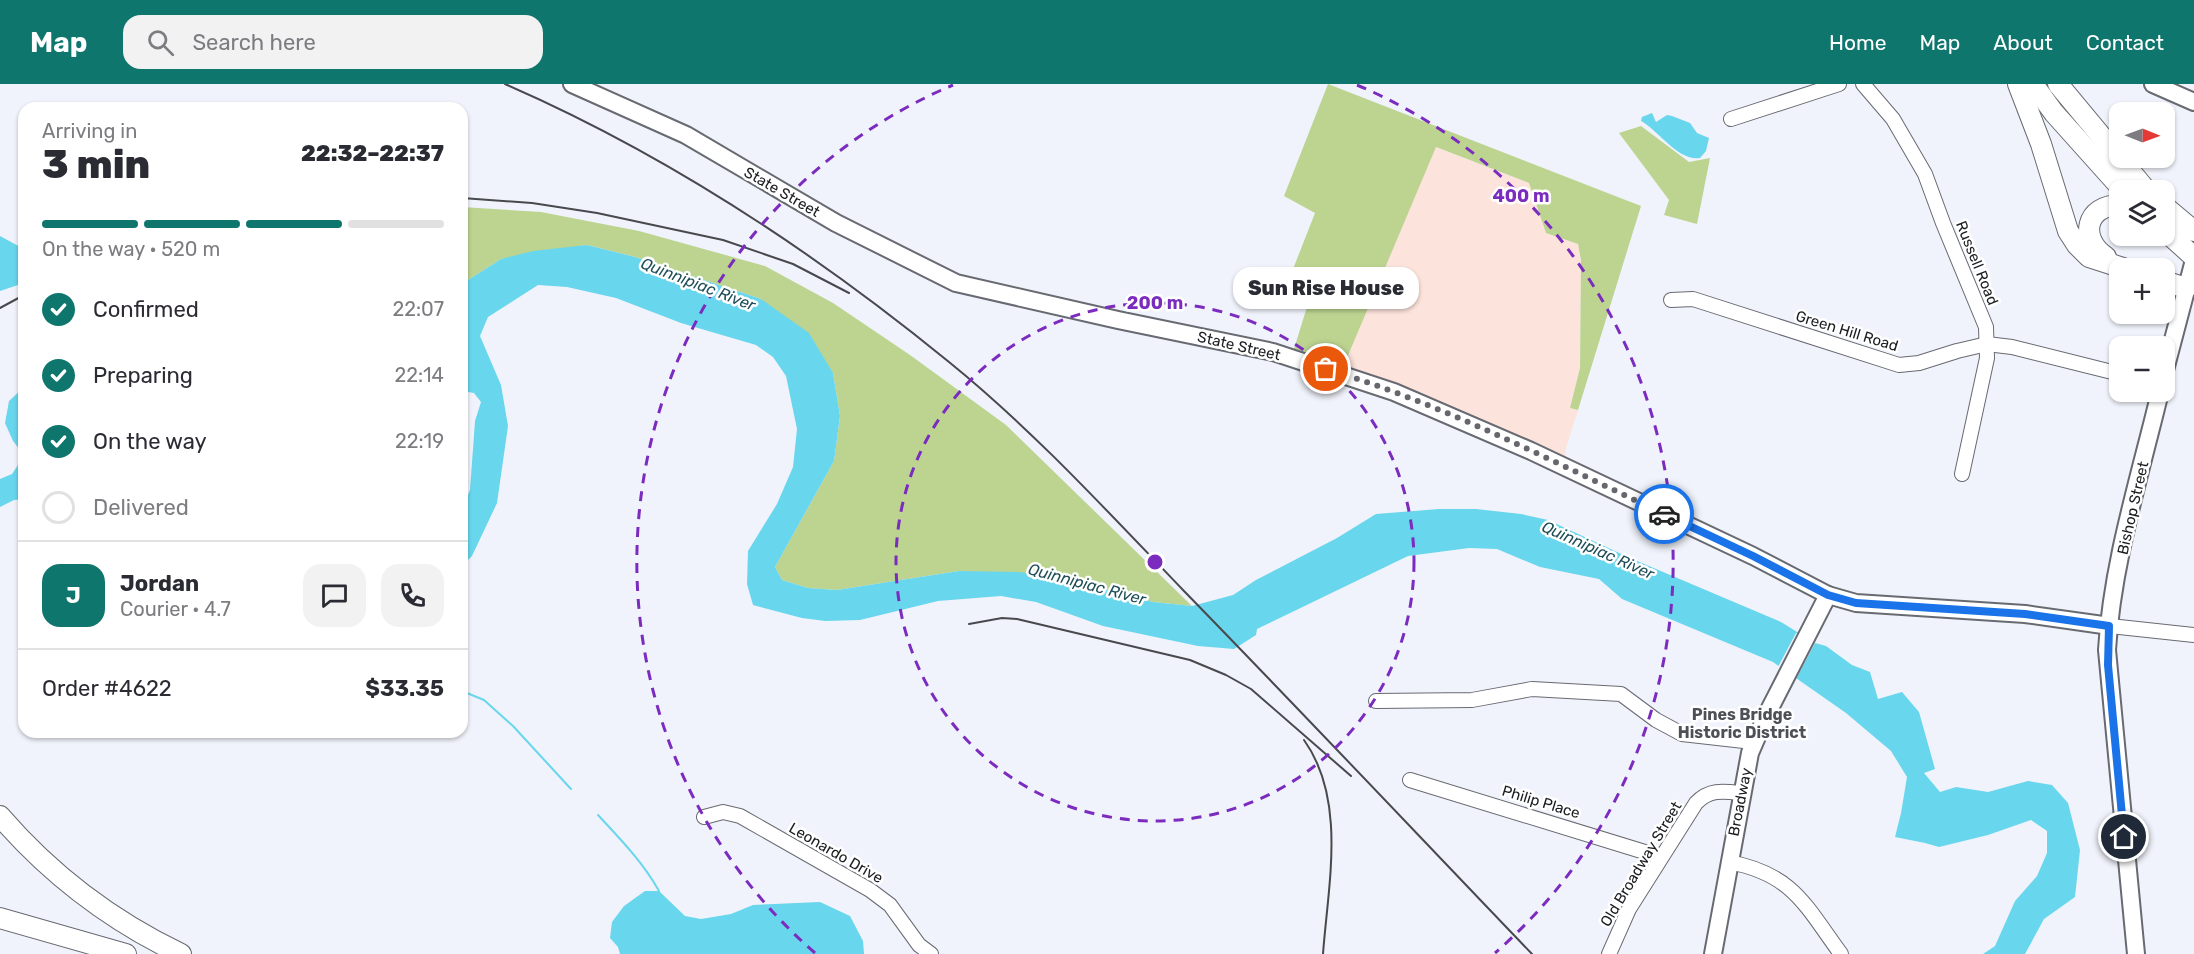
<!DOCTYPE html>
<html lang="en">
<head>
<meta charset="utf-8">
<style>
	:root { --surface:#fff; --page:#f2f2f3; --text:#2b2b33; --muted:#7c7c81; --line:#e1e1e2; --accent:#0f766e }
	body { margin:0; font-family:Rubik,sans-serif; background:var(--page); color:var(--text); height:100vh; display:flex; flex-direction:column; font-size:22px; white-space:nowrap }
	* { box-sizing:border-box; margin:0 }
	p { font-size:20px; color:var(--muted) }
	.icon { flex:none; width:33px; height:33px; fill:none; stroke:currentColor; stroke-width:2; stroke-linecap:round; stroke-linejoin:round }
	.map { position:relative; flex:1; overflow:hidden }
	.drawer { position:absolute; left:18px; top:18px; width:450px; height:636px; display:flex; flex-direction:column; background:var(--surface); border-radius:18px; box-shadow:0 2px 4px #0004 }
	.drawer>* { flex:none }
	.needle { width:39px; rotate:91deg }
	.fabs { position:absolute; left:2109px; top:18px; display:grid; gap:12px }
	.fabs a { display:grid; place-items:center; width:66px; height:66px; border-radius:12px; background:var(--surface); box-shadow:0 2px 4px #0004; font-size:30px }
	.pin { position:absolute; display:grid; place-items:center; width:51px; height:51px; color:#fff; margin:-26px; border:3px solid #fff; border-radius:50%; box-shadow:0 2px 6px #0007 }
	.courier { position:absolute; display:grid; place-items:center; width:60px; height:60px; margin:-30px; border:4px solid #1a73e8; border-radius:50%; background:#fff; color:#222; box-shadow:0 2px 8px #0007 }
	.bubble { position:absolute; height:42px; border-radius:18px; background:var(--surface); box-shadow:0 2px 4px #0004; font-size:20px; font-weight:800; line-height:42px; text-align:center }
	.head em { font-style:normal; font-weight:800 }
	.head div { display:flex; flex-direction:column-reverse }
	.head { display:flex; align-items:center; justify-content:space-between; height:102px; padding:0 24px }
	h1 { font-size:39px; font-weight:800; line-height:45px }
	.bar { display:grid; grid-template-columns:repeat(4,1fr); gap:9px 6px; align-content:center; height:72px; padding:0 24px }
	.bar i { height:8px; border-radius:4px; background:var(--line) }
	.bar .selected { background:var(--accent) }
	.bar p { grid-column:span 4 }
	.line { display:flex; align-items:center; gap:15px; padding:0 24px; border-top:2px solid var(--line) }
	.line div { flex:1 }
	.round { display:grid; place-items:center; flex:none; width:63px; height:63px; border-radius:18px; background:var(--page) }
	ol { padding:0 24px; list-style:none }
	li { display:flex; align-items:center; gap:18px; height:66px }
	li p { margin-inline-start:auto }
	li .icon { padding:6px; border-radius:50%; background:var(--accent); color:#fff; stroke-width:4 }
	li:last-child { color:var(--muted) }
	li i { width:33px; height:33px; border:3px solid var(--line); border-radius:50% }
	header { display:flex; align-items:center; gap:36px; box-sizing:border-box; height:84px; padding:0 30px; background:var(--accent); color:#fff }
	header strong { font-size:28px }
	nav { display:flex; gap:33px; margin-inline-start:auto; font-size:21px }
	.search { width:420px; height:54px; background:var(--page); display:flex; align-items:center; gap:15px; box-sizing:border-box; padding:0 21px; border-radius:18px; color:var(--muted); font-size:22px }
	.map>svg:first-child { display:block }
	.industrial { fill:#fce3db }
	.green { fill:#bcd490 }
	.water { fill:#68d6ed }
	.pier { fill:#f0f3fb }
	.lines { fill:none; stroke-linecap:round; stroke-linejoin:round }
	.stream { stroke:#68d6ed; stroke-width:2 }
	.minor-casing { stroke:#676a71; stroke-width:16 }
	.major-casing { stroke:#676a71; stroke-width:20 }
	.highway-casing { stroke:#676a71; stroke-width:22 }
	.minor { stroke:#fff; stroke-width:14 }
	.major { stroke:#fff; stroke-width:16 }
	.highway { stroke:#fff; stroke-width:20 }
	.rail { stroke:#48494d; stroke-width:2 }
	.done { stroke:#66676c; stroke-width:6; stroke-dasharray:0 10.8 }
	.route { stroke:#1a73e8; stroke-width:8 }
	.ring { fill:none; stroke:#7b2cbf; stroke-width:3; stroke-dasharray:10 8 }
	.labels { text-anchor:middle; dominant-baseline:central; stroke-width:5; stroke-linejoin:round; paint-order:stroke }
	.street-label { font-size:15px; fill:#1b1c1f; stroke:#fff }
	.water-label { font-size:16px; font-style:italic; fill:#1e4e58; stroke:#fff }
	.neighbourhood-label { font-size:16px; font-weight:bold; fill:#4e5057; stroke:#fff }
	.centre { fill:#7b2cbf; stroke:#fff; stroke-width:3 }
	.ring-label { font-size:18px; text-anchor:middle; font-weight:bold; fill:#7b2cbf; stroke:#fff; stroke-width:5; stroke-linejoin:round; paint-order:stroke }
</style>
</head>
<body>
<header>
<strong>Map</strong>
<div class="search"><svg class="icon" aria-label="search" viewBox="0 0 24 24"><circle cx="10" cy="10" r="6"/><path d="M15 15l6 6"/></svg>Search here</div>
<nav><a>Home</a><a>Map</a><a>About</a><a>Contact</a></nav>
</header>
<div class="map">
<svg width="2194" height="870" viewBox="0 0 2194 870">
	<rect width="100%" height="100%" fill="#f0f3fb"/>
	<!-- industrial -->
	<polygon class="industrial" points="1435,63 1529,99 1546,149 1578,160 1581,176 1580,284 1570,324 1578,326 1566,364 1565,376 1483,336 1344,281"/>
	<!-- green -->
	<g class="green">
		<polygon points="1328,0 1641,122 1578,326 1570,324 1580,284 1581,176 1578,160 1546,149 1529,99 1436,63 1344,281 1294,265 1310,213 1286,203 1315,129 1284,112"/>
		<polygon points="1641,42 1689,78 1710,74 1697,140 1664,131 1669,116 1619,49"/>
		<polygon points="462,123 541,128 639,147 765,182 833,219 910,271 1006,341 1192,522 1153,518 1091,501 959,487 837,506 808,504 782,496 775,483 834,377 840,332 833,289 761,215 635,173 587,161 501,175 465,198 462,190"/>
	</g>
	<!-- water -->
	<g class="water">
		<path d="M1652 29 1656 38 1667 31 1672 32 1690 39 1697 49 1709 54 1706 67 1700 74C1679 78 1658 46 1641 37L1642 33Z"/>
		<polygon points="0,152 24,165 24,199 0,207"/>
		<polygon points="587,161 635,173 761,215 809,249 833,289 840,332 834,377 775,483 782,496 808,504 837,506 959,487 1019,488 1091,501 1153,518 1192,522 1233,511 1256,496 1337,454 1376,430 1439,425 1476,425 1521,430 1548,436 1630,474 1781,538 1815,559 1826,562 1852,581 1870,588 1878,615 1902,608 1919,628 1935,685 1924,689 1940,708 1956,703 1988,708 2028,697 2052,701 2068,719 2080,766 2075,813 2044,835 2025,870 1983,870 1995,862 2015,817 2037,792 2047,769 2047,747 2031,736 1988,751 1939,763 1925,759 1895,753 1901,729 1907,693 1891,667 1846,629 1773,578 1622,515 1599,495 1540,483 1497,465 1469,464 1408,472 1257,545 1256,551 1234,565 1198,562 1103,542 1036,518 1001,512 938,517 860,536 825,537 802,534 753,521 747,500 748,467 777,420 793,383 797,345 786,292 773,273 756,261 681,239 616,214 567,203 538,201 488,233 480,252 501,301 508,342 497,419 472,472 462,482 462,425 470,406 475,337 481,318 474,309 462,307 462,205 465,198 501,175 533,167"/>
		<polygon points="24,303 24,371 13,357 5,339 9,317"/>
		<polygon points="24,372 24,415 14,416 0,423 0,395 12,390"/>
		<polygon points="645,807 659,807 685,832 701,835 731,830 753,821 820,818 850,832 863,857 864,870 620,870 618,863 610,854 612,838 624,822"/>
	</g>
	<!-- pier -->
	<polygon class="pier" points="1796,549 1815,559 1795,597 1777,585"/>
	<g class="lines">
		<!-- stream -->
		<g class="stream">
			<polyline points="462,607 484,616 513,642 571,705"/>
			<path d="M598 731C620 755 643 778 659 807"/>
		</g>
		<!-- minor casing -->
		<g class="minor-casing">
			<g id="minor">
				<polyline points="1863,0 1893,35 1925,90 1943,139 1986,243 1987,274 1962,390"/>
				<polyline points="1731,35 1839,0"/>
				<polyline points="1671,216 1693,215 1899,281 1919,279 1957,267 1987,260 2012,263 2120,290"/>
				<polyline points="2110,542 2194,551"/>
				<polyline points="1376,617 1472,616 1532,605 1621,610 1656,636 1682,650 1744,657 1753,661"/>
				<polyline points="1410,696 1661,773"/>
				<polyline points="704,733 723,728 740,732 870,806 890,821 919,861 931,870"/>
				<path d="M1729 778C1793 790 1805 821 1841 870"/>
				<path d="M1609 870 1629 825 1696 719C1709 705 1723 707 1741 709"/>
			</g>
		</g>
		<!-- major casing -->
		<g class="major-casing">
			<g id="major">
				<polyline points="572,0 686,51 836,139 956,199 1118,236 1273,268 1394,308 1531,367 1753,472 1828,511 1856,519 2025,530 2110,542"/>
				<polyline points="2153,0 2194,18"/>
				<polyline points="2164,290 2194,176"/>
				<polyline points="1713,870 1750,669 1766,632 1828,511"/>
				<path d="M2136 870 2107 566C2112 479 2140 392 2160 308"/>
			</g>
		</g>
		<!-- highway casing -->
		<g class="highway-casing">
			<g id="highway">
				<polyline points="2018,0 2041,60 2068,147 2077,161 2089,173 2123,184"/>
				<polyline points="2033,0 2054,29 2123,106"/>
				<polyline points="2058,0 2146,106"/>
				<polyline points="2164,122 2194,147"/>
				<polyline points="2164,146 2194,173"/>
				<path d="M2106 173C2079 155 2085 121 2120 121"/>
				<polyline points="2164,197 2186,204"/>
				<path d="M0 732C50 790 112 837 181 870"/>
				<polyline points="0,834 126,870"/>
			</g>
		</g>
		<!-- minor -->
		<use href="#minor" class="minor"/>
		<!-- major -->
		<use href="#major" class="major"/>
		<!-- highway -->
		<use href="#highway" class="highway"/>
		<!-- rail -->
		<g class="rail">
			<path d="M505 0C666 70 813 167 949 278 1033 346 1108 428 1183 506 1300 626 1416 749 1532 870"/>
			<polyline points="462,114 532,119 597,129 723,156 793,180 849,209"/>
			<polyline points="0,224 24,211"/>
			<polyline points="969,540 1002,534 1017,535 1190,576 1226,591 1251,605 1351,692"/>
			<path d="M1304 656C1347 716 1328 801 1323 870"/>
		</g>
	</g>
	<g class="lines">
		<!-- done -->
		<path class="done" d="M1326 285C1443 320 1554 378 1664 430"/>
		<!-- route -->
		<polyline class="route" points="1664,430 1753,472 1828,511 1856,519 2025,530 2109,542 2108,581 2124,753"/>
	</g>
	<!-- distance rings -->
	<g class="ring">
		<circle cx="1155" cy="478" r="259"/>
		<path d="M815 869A518 518 0 0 1 953 1M1357 1A518 518 0 0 1 1495 869"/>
	</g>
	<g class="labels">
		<!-- street labels -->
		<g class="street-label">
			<text transform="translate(782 108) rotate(30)">State Street</text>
			<text transform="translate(1977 179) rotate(68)">Russell Road</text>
			<text transform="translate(1847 247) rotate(17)">Green Hill Road</text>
			<text transform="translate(1239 262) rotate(13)">State Street</text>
			<text transform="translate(2133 424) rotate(-77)">Bishop Street</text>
			<text transform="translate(1541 718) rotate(17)">Philip Place</text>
			<text transform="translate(1740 718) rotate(-79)">Broadway</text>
			<text transform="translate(836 769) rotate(30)">Leonardo Drive</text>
			<text transform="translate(1641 780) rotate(-59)">Old Broadway Street</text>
		</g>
		<!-- water labels -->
		<g class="water-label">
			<text transform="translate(698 200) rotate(21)">Quinnipiac River</text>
			<text transform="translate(1598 466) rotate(24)">Quinnipiac River</text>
			<text transform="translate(1087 500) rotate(15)">Quinnipiac River</text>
		</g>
		<!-- neighbourhood labels -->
		<g class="neighbourhood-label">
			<text x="1742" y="630">Pines Bridge<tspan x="1742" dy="18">Historic District</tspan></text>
		</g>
	</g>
	<circle cx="1155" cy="478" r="9" class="centre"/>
	<g class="ring-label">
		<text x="1521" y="118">400 m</text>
		<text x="1155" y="225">200 m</text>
	</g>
</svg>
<div class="fabs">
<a><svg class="needle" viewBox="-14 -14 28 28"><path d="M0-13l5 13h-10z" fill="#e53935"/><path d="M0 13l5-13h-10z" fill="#7c7c81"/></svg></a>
<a><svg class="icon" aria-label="layers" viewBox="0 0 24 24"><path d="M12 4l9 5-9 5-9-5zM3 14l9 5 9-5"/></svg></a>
<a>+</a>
<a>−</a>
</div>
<div class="pin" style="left:1326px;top:285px;background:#ea580c"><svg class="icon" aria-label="bag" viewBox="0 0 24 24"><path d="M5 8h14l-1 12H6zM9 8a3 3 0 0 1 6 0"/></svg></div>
<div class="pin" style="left:2124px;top:753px;background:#1f2937"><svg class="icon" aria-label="home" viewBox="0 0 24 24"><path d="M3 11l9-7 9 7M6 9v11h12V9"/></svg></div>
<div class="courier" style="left:1664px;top:430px"><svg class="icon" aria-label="car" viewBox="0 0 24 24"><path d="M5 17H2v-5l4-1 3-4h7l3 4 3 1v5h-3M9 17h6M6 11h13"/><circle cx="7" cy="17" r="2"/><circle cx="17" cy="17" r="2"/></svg></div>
<div class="bubble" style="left:1233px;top:183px;width:186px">Sun Rise House</div>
<section class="drawer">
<div class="head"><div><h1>3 min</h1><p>Arriving in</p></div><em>22:32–22:37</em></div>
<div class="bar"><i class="selected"></i><i class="selected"></i><i class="selected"></i><i></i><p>On the way · 520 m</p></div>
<ol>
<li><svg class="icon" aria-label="check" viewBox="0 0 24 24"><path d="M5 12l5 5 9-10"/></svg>Confirmed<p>22:07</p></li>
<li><svg class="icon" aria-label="check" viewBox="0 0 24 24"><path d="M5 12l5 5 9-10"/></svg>Preparing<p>22:14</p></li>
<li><svg class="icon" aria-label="check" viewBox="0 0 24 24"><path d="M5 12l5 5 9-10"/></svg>On the way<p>22:19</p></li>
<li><i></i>Delivered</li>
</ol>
<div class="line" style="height:108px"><b class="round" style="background:var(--accent);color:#fff">J</b><div><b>Jordan</b><p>Courier · 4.7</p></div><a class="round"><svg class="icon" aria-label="chat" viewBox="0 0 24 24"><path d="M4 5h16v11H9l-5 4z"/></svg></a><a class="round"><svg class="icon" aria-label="phone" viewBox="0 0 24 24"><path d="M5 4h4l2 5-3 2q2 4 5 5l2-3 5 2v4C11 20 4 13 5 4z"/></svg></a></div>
<div class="line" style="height:78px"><div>Order #4622</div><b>$33.35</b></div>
</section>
</div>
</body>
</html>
